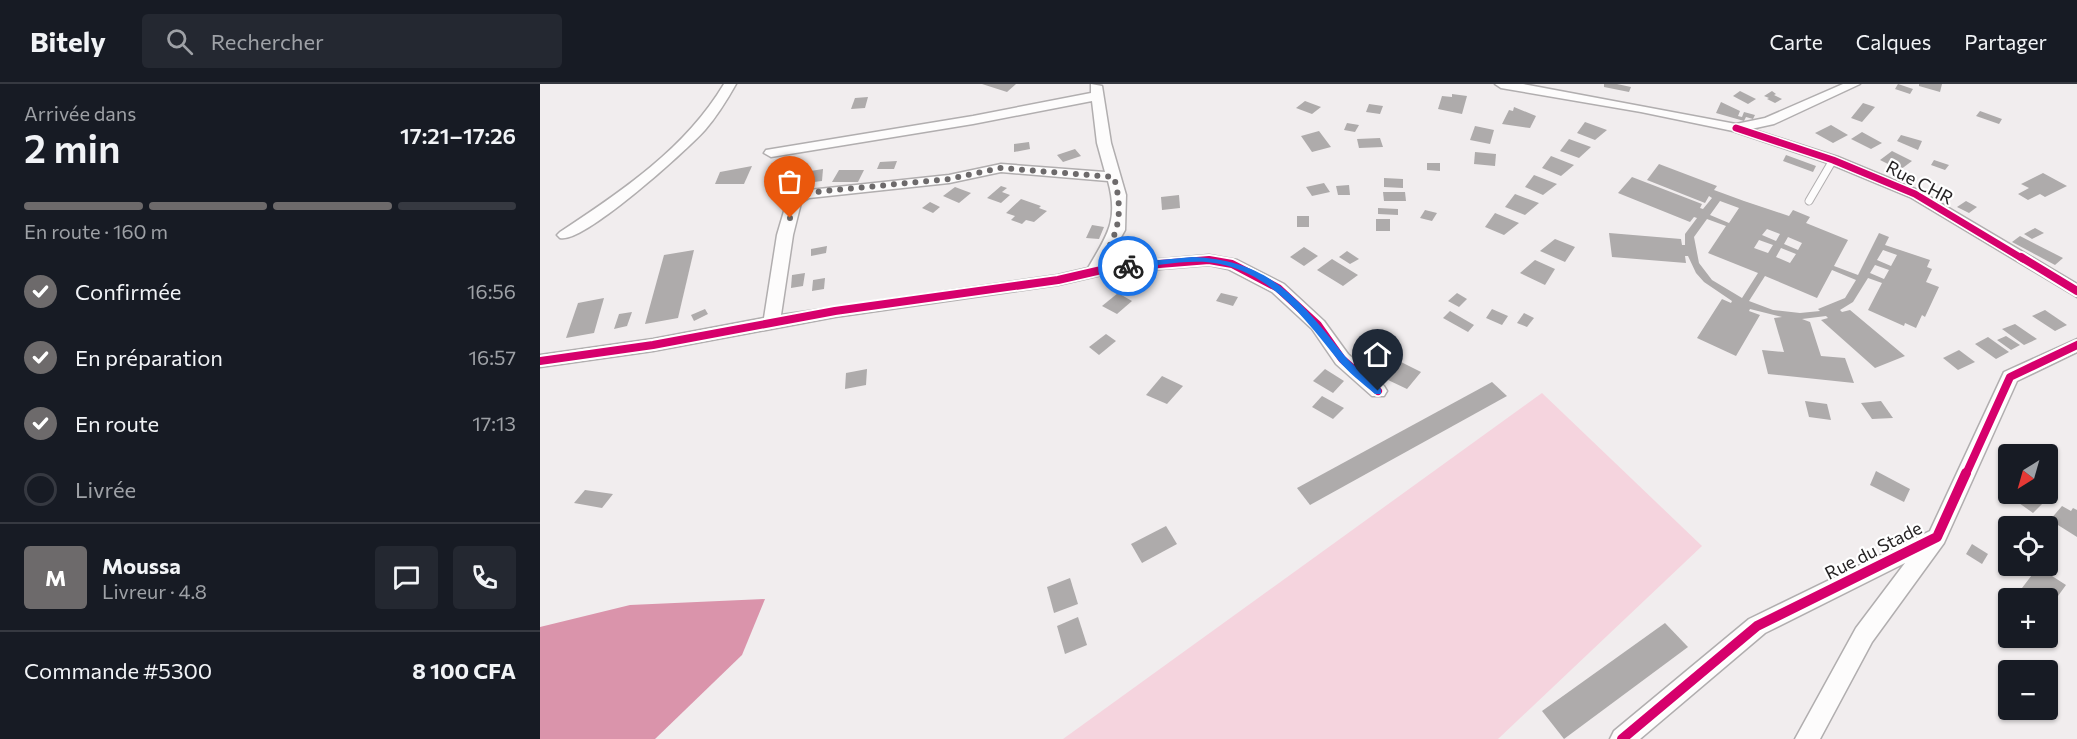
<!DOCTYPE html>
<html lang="fr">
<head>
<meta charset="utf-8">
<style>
	:root { --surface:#171b24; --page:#242831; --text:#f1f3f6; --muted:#9ea1a6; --line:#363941; --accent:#6d6a6b }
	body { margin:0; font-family:Commissioner,sans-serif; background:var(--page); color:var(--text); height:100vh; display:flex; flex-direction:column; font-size:22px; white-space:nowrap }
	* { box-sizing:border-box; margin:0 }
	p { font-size:20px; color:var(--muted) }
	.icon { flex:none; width:33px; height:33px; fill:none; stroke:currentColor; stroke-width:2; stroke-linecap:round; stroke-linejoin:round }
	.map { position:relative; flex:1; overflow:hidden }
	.details { display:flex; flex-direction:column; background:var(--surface); width:540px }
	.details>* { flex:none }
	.needle { width:39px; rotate:217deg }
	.tools { position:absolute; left:1458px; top:360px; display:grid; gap:12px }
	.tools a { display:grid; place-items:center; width:60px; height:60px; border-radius:6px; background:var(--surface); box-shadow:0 2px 4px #0004; font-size:30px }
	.pin { position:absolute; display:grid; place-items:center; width:51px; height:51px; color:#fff; margin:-62px -26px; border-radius:50% 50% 50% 0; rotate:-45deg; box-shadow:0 0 6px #0007 }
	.pin .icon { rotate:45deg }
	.courier { position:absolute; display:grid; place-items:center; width:60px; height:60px; margin:-30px; border:4px solid #1a73e8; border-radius:50%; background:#fff; color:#222; box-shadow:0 2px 8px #0007 }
	.headline em { font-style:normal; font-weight:600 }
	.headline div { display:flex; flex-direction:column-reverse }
	.headline { display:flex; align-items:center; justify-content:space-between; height:102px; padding:0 24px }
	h1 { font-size:39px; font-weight:600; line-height:45px }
	.bar { display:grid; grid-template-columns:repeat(4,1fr); gap:9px 6px; align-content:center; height:72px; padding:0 24px }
	.bar i { height:8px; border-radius:4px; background:var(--line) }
	.bar .selected { background:var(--accent) }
	.bar p { grid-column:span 4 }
	.line { display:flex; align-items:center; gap:15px; padding:0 24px; border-top:2px solid var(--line) }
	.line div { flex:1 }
	.round { display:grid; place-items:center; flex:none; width:63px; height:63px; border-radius:6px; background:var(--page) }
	ol { padding:0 24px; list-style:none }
	li { display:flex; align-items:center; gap:18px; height:66px }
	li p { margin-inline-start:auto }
	li .icon { padding:6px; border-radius:50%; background:var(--accent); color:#fff; stroke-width:4 }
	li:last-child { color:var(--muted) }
	li i { width:33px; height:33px; border:3px solid var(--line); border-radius:50% }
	header { display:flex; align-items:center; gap:36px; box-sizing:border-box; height:84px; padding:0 30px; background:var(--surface); border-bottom:2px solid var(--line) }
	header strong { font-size:28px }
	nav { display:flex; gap:33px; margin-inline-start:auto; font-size:21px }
	.search { width:420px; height:54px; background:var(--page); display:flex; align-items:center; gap:15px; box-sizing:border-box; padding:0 21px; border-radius:6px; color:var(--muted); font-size:22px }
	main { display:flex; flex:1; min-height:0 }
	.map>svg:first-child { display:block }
	.green { fill:#f5d4de }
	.water { fill:#da94ab }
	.building { fill:#aeabab; fill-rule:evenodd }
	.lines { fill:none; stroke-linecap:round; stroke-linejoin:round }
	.lane-casing { stroke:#b1aeaf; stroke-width:9 }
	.street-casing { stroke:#b1aeaf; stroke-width:3 }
	.lane { stroke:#fdfcfc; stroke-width:7 }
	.street { fill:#fdfcfc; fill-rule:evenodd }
	.cycleway-far2-casing { stroke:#fff; stroke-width:10 }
	.cycleway-far1-casing { stroke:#fff; stroke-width:12 }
	.cycleway-casing { stroke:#fff; stroke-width:14 }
	.cycleway-far2 { stroke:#d6006c; stroke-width:7 }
	.cycleway-far1 { stroke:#d6006c; stroke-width:8 }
	.cycleway { stroke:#d6006c; stroke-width:10 }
	.route { fill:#1a73e8 }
	.done { stroke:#6d6a6b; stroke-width:6; stroke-dasharray:0 10.8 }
	.labels { text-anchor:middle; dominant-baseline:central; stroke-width:4.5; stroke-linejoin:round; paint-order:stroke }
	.street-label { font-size:18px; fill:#262324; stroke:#fff }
</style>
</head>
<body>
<header>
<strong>Bitely</strong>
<div class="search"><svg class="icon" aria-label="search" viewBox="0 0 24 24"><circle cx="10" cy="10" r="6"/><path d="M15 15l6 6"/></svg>Rechercher</div>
<nav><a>Carte</a><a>Calques</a><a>Partager</a></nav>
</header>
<main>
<section class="details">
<div class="headline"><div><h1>2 min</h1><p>Arrivée dans</p></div><em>17:21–17:26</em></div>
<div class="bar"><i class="selected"></i><i class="selected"></i><i class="selected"></i><i></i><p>En route · 160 m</p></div>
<ol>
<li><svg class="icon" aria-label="check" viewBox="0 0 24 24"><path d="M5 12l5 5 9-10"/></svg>Confirmée<p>16:56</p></li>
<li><svg class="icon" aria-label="check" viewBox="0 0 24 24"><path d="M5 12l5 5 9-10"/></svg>En préparation<p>16:57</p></li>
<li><svg class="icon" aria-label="check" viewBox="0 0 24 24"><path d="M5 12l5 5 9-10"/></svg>En route<p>17:13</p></li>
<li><i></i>Livrée</li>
</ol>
<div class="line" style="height:108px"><b class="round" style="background:var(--accent);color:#fff">M</b><div><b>Moussa</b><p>Livreur · 4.8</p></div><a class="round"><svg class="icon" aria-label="chat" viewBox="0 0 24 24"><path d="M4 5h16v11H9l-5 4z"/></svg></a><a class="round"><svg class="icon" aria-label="phone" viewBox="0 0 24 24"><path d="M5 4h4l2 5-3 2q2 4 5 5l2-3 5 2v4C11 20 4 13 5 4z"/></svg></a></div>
<div class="line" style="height:78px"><div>Commande #5300</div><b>8 100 CFA</b></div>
</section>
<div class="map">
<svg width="1537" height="655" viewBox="0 0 1537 655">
	<rect width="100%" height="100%" fill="#f1edee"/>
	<!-- green -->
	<polygon class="green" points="1002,309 1162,462 958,655 523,655"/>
	<!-- water -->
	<polygon class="water" points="225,515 202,571 115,655 0,655 0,543 90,521"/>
	<!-- building -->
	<g class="building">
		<polygon points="442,0 476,0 467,8"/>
		<polygon points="1064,0 1077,0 1091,3 1089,8 1064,3"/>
		<polygon points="1358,0 1373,5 1370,10 1355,5"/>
		<polygon points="1379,0 1402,0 1400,8 1379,2"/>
		<polygon points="1200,7 1216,15 1208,20 1193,12"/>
		<polygon points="1232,7 1236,10 1234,11 1242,15 1235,19 1227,15 1229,14 1224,12"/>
		<polygon points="912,10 927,12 922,30 898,25 902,12 912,13"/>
		<polygon points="328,13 325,24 311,25 315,14"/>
		<polygon points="765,17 781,23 772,30 756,24"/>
		<polygon points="1181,18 1200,27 1198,32 1202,33 1204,28 1215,31 1213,35 1206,33 1204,37 1176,29"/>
		<polygon points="1323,19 1335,23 1322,38 1311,34"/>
		<polygon points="829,20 843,22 840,30 826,28"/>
		<polygon points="974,23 996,32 990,44 962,40 969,26 973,27"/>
		<polygon points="1440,27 1462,35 1459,40 1436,32"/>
		<polygon points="1045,38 1067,46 1055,56 1037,49"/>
		<polygon points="807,39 819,41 815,48 804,46"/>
		<polygon points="1291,41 1308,51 1293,59 1275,49"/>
		<polygon points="935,42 954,46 950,60 930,56"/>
		<polygon points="779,47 791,63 772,68 761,52"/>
		<polygon points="1322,48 1342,59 1331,65 1311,55"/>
		<polygon points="1361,51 1382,57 1378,66 1357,57"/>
		<polygon points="840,54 843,63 819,64 817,55"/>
		<polygon points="1029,55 1051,63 1039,74 1020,67"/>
		<polygon points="489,58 490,65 474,68 474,60"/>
		<polygon points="535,65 541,72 523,78 517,71"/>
		<polygon points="1352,67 1372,77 1360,86 1340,76"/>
		<polygon points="935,68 956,70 955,82 934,80"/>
		<polygon points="1246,71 1276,82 1273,88 1243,77"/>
		<polygon points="1011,72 1034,81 1021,92 1002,84"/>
		<polygon points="1394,76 1409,81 1405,86 1391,81"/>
		<polygon points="357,77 354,85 337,85 340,78"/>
		<polygon points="887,79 900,79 900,87 887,86"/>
		<path d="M1119 80 1177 102 1174 106 1204 117 1249 132 1253 126 1270 133 1266 139 1308 156 1294 182 1318 191 1339 149 1349 153 1345 161 1390 176 1387 183 1392 185 1386 198 1399 203 1385 233 1382 231 1376 244 1365 239 1364 242 1328 226 1342 199 1328 194 1313 218 1300 226 1302 228 1310 226 1365 272 1335 284 1281 236 1288 234 1286 232 1262 235 1270 238 1281 272 1305 274 1314 299 1228 290 1222 266 1244 268 1234 234 1242 233 1210 225 1209 227 1220 231 1196 272 1157 254 1182 215 1191 219 1192 217 1164 198 1156 189 1148 172H1145L1146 179 1072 173 1069 149 1141 155 1142 161H1145V150L1157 134 1154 133 1150 138 1078 109 1092 93 1162 120 1160 124 1163 125 1172 114 1169 112 1165 119 1107 96ZM1180 117 1199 124 1189 139 1170 131ZM1167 135 1186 142 1168 169 1218 189 1202 214 1172 196 1159 179 1154 153ZM1227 145 1240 150 1236 157 1222 151ZM1248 153 1262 159 1258 166 1244 160ZM1219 156 1233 161 1228 169 1214 164ZM1241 164 1256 170 1250 179 1236 173ZM1343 166 1357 171 1351 182 1337 176ZM1335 181 1349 186 1344 195 1330 189ZM1292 186 1316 196 1305 214 1278 225 1280 227 1260 229 1233 226 1209 217 1225 192 1277 214Z"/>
		<polygon points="212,82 204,100 175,100 180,88"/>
		<polygon points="283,85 282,97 250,101 252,90"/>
		<polygon points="299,86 324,86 318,98 292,98"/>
		<polygon points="1503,89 1527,102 1505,113 1500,110 1488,116 1478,110 1489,104 1481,100"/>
		<polygon points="994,91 1017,100 1003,111 985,103"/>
		<polygon points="844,94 863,95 863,104 844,103"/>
		<polygon points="784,99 790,108 772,112 766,103"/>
		<polygon points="809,101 810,111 798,111 796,102"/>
		<polygon points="461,102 467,104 462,108 470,111 461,119 447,114"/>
		<polygon points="415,103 431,109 419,119 403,112"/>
		<polygon points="843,108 865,108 866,117 844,117"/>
		<polygon points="975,110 999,119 985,131 965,123"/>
		<polygon points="639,111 640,124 622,126 621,113"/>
		<polygon points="481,115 501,122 499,124 507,127 494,138 486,136 482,140 471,136 475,132 466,129"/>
		<polygon points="1426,117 1437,123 1429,129 1417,123"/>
		<polygon points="390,118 400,123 393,129 382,124"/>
		<polygon points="838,124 858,125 858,131 838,130"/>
		<polygon points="885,126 897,129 892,137 880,134"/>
		<polygon points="955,129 979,139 964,151 945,143"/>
		<rect x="757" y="132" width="12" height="11"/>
		<rect x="836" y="135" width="14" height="12"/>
		<polygon points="552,141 564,143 559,155 546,154"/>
		<polygon points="1495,144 1504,149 1492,155 1484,150"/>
		<polygon points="1480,152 1523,174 1515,181 1472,158"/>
		<polygon points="1015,155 1035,163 1025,178 1000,167"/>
		<polygon points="287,162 286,169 271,172 271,165"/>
		<polygon points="764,163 778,172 764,182 750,173"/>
		<polygon points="154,166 138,234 105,240 124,171"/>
		<polygon points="807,167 819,175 810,180 799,173"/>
		<polygon points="792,175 818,191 803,202 777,186"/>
		<polygon points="995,176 1015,185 1005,201 980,189"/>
		<polygon points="265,189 263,202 251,204 252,191"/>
		<polygon points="285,194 284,205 272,207 273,196"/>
		<polygon points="578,209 592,217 577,230 562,222"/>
		<polygon points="681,209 698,213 693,222 676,217"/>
		<polygon points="917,209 927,215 919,223 908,217"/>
		<polygon points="64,214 54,249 26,254 38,219"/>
		<polygon points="165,225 168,230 154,237 151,231"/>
		<polygon points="952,225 968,232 962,241 946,234"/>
		<polygon points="1505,226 1527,241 1515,247 1492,232"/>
		<polygon points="910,227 934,241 928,248 903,234"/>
		<polygon points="92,228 87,242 74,245 79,230"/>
		<polygon points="984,229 994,234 987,243 977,239"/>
		<polygon points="1475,240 1497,255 1484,261 1462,245"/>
		<polygon points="566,250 576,257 559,271 549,263"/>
		<polygon points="1466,252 1480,261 1471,266 1457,256"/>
		<polygon points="1448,253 1469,268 1456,275 1435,260"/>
		<polygon points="1419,266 1435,278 1418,286 1403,274"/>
		<polygon points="861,278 881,288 867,305 848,296"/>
		<polygon points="327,285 326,301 305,305 306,289"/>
		<polygon points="785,285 804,297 793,309 773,297"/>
		<polygon points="622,292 643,302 627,320 606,311"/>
		<polygon points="952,298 967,312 770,421 757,404"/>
		<polygon points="782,312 804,324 793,335 772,323"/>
		<polygon points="1265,317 1287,320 1291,336 1269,333"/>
		<polygon points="1341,317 1353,334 1332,335 1321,319"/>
		<polygon points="1336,387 1370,405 1364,418 1330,401"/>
		<polygon points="1468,405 1468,410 1497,410 1506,416 1493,429 1465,409"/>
		<polygon points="45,406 73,410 62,424 34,419"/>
		<polygon points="1522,422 1531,427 1533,424 1537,426 1537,453 1510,436"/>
		<polygon points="626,442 637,460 602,479 591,460"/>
		<polygon points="1432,460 1448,470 1442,480 1426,470"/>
		<polygon points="1498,483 1526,501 1510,523 1508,514 1497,514 1482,504"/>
		<polygon points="530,494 538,520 514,529 507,503"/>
		<polygon points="538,533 547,561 525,570 517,542"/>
		<polygon points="1125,539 1148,563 1024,655 1002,627"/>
		<polygon points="1479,554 1498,554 1490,562"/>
	</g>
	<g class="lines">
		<!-- lane casing -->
		<g class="lane-casing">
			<polyline id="lane" points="1269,117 1293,76"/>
		</g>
		<!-- street casing -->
		<g class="street-casing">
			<g id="street">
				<path d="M184 0H196C187 16 177 32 165 46 147 66 42 161 20 154L17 151 20 148C81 108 146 64 184 0Z"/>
				<path d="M551 0 562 2 571 59 586 111 585 146 566 180 669 171 697 176 744 200 784 237 808 270 844 302 847 307 844 312H832L796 280 772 245 732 208 688 185 669 181 570 189 518 201 295 233 113 267 0 283V271L113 255 224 234 237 151 247 117 260 107 409 91 461 80 565 88 557 59 552 17 433 40 231 73 224 69 226 66 433 32 551 9ZM461 88 568 97C579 137 567 151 548 184L518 191 241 231 253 151 261 119 269 114 409 99Z"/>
				<polygon points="955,0 983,0 1196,40 1225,34 1303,0 1320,0 1234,40 1211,45 1298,73 1380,107 1537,200 1537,213 1370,113 1288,79 1193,47 1101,28 961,4"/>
				<polygon points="1537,255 1537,268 1477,297 1404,459 1332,558 1280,655 1255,655 1316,544 1365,479 1225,549 1100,655 1070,655 1074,647 1209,535 1390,447 1464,288"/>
			</g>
		</g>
		<!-- lane -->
		<use href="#lane" class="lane"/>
		<!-- street -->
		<use href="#street" class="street"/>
		<!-- cycleway-far2 casing -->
		<g class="cycleway-far2-casing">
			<polyline id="cycleway-far2" points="1196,44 1293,76 1375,110 1483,175"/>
		</g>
		<!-- cycleway-far1 casing -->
		<g class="cycleway-far1-casing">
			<g id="cycleway-far1">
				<polyline points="1481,173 1537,207"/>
				<polyline points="0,277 113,261 295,227 518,196 570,184 669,176 692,180 738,204 778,241 802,275 838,307"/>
				<polyline points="1426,390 1470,293 1537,261"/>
			</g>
		</g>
		<!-- cycleway casing -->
		<g class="cycleway-casing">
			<polyline id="cycleway" points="1082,655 1217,542 1397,453 1426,389"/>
		</g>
		<!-- cycleway-far2 -->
		<use href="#cycleway-far2" class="cycleway-far2"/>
		<!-- cycleway-far1 -->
		<use href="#cycleway-far1" class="cycleway-far1"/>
		<!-- cycleway -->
		<use href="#cycleway" class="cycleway"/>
	</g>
	<!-- route -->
	<path class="route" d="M652 173C730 176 759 215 804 271 814 283 829 294 841 305V310H835C822 299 808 288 798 276 766 236 733 191 680 180 651 174 617 182 588 185L584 182 588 179Z"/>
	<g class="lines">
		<!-- done -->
		<path class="done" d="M250 134C254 117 257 111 275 108L409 95 461 84 574 93C583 127 580 147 561 177L570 184 588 182"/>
	</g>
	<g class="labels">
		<!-- street labels -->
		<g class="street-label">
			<text transform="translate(1380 98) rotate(28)">Rue CHR</text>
			<text transform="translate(1333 466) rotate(-27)">Rue du Stade</text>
		</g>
	</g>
</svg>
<div class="tools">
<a><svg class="needle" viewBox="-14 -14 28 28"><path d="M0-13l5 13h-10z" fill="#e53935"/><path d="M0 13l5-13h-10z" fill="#9ea1a6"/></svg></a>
<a><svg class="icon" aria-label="locate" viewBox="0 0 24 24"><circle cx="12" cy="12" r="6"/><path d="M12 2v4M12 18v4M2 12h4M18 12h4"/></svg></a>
<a>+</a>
<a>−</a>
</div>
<div class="pin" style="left:250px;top:134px;background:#ea580c"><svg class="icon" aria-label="bag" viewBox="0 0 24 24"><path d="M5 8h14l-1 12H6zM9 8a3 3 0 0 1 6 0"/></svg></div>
<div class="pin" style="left:838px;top:307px;background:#1f2937"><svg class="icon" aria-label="home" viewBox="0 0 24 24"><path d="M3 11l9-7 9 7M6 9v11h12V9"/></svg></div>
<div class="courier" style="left:588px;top:182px"><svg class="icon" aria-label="bike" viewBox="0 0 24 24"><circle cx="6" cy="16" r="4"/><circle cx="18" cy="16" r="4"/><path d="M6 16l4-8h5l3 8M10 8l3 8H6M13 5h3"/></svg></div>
</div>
</main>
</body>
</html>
